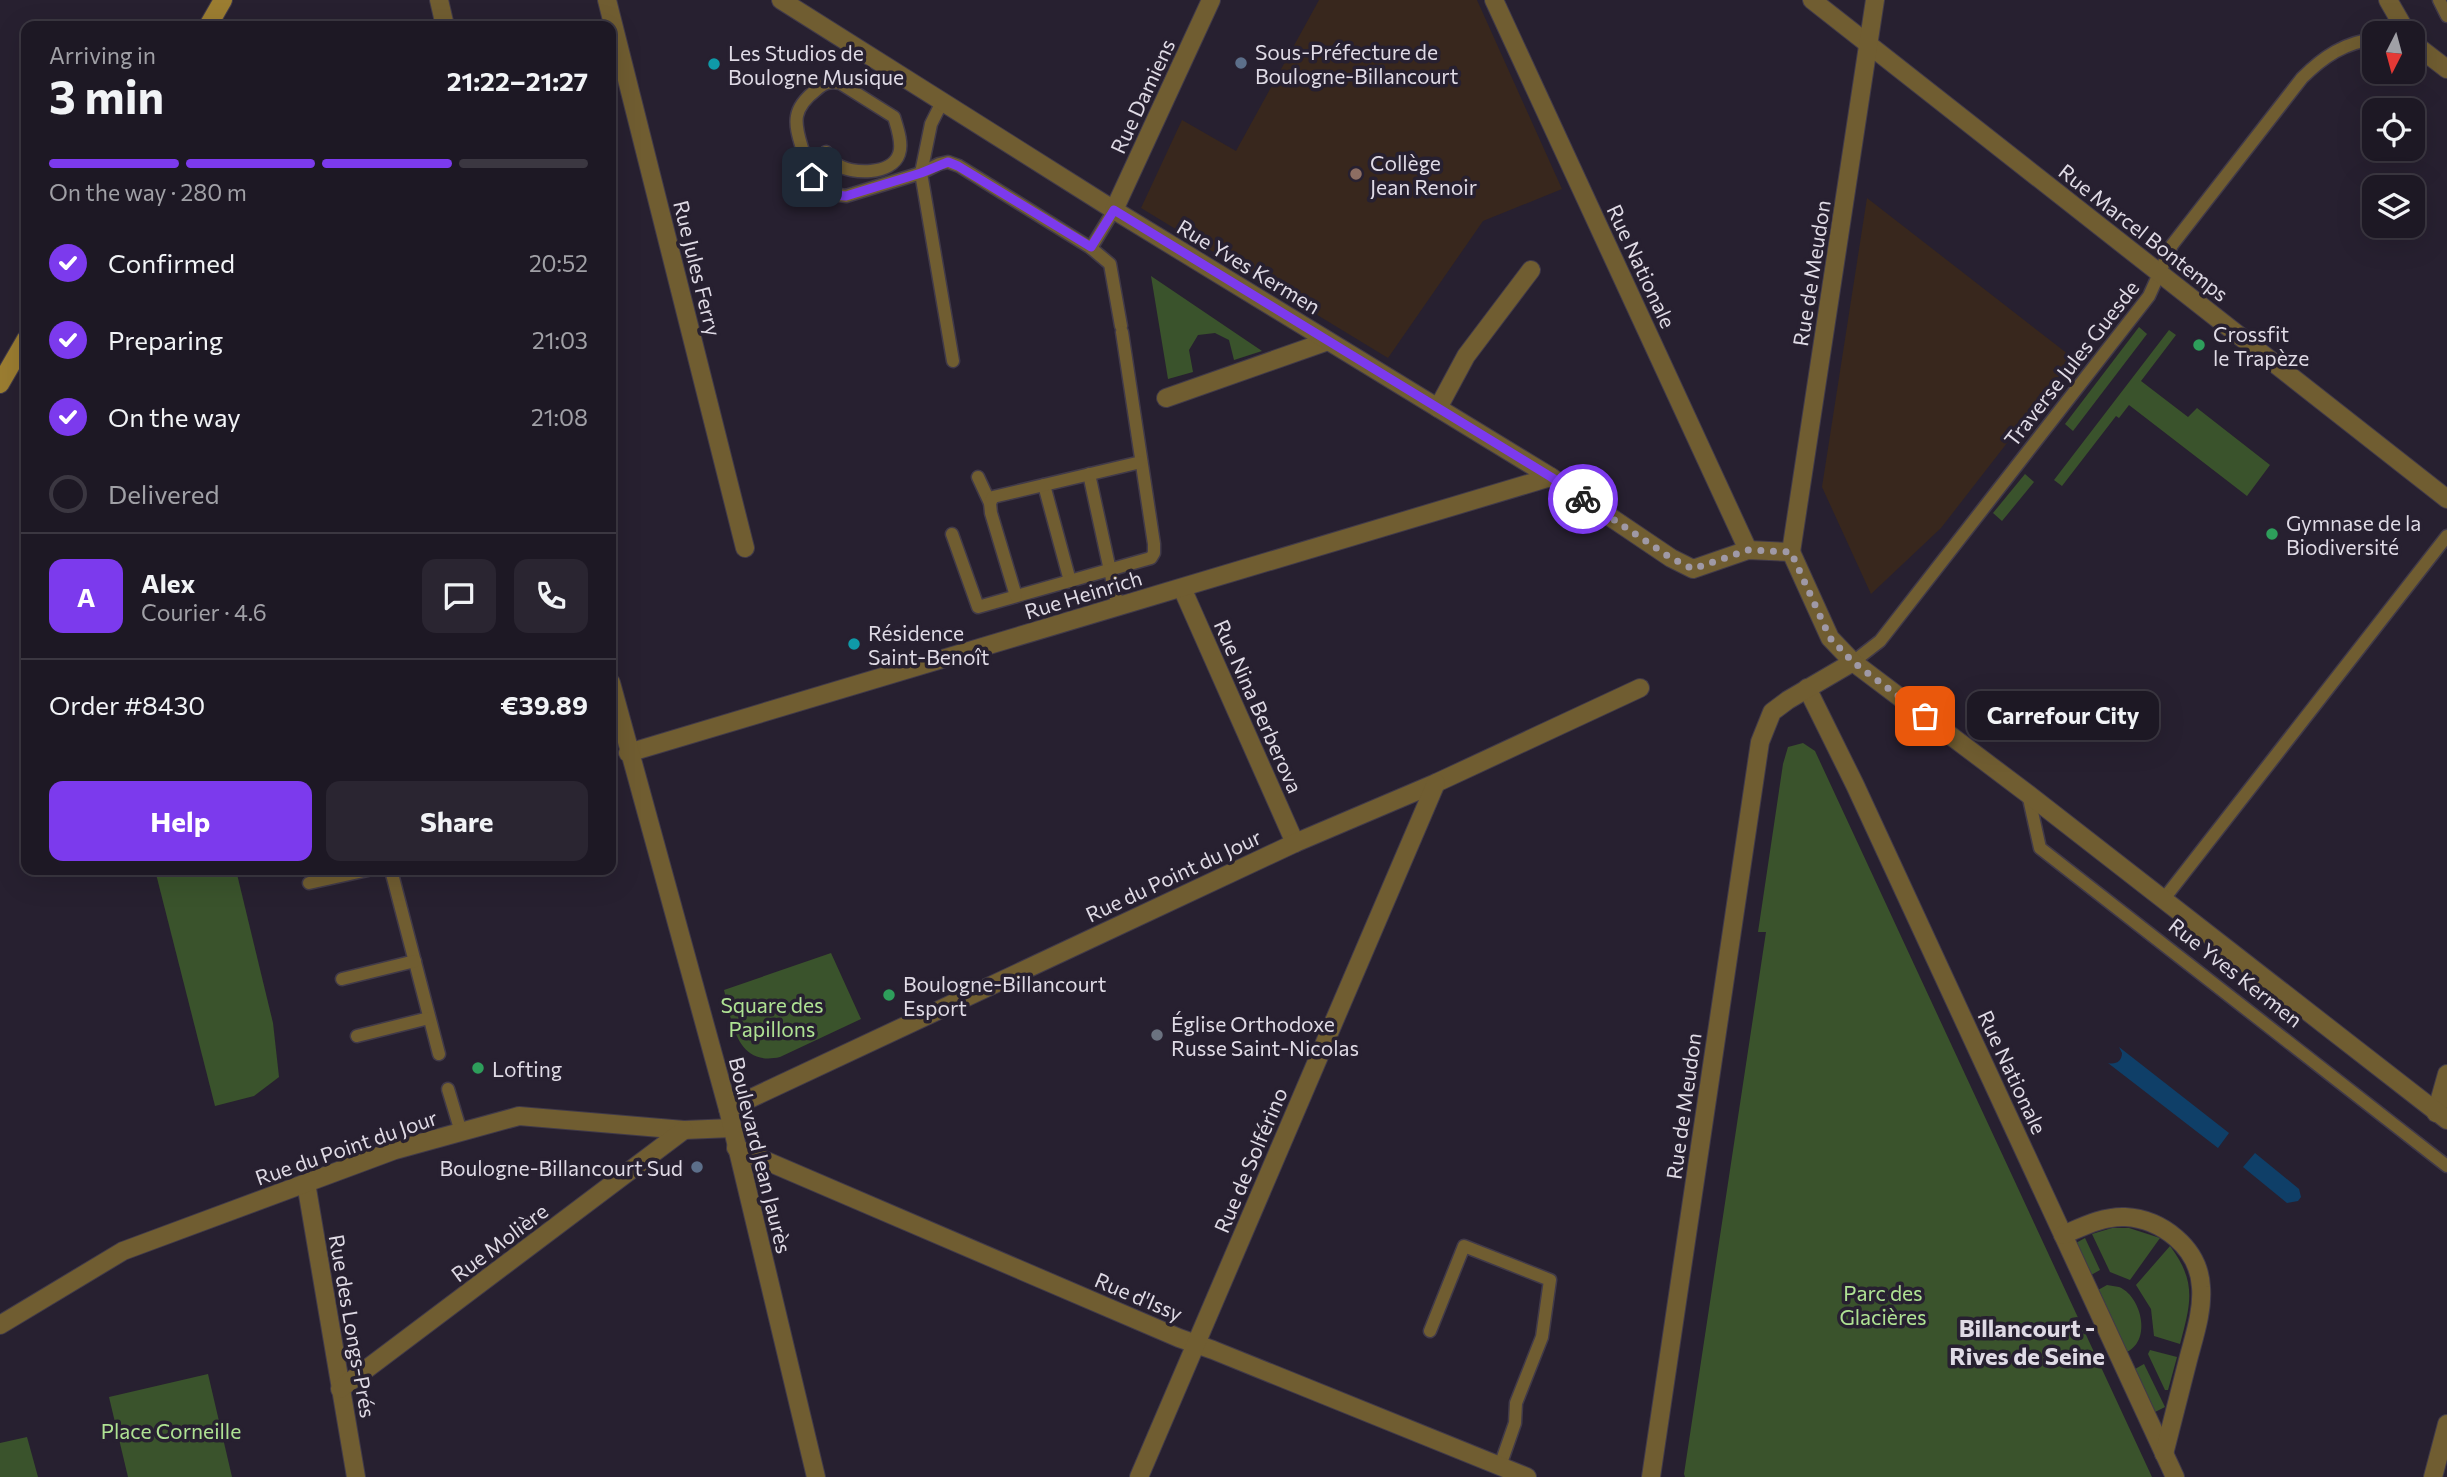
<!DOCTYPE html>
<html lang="en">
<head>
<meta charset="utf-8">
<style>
	:root { --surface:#1d1824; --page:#2a2531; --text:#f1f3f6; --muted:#a0a0a6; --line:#3b3741; --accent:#7c3aed }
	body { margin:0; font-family:Commissioner,sans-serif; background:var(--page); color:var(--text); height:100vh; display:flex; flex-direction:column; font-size:26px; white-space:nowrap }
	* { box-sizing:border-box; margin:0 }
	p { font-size:23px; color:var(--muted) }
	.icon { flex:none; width:38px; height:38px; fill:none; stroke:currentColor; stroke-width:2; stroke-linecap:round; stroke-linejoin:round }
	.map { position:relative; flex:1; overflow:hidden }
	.panel { position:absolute; left:21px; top:21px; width:595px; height:854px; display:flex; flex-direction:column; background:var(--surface); border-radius:14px; box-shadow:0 7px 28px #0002,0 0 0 2px var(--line) }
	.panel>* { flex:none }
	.needle { width:46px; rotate:186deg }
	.fabs { position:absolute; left:2362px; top:21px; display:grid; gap:14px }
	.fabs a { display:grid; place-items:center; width:63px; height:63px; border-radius:14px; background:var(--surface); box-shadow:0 7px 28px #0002,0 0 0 2px var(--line); font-size:35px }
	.pin { position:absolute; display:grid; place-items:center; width:60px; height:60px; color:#fff; margin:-30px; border-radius:14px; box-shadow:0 4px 10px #0006 }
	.courier { position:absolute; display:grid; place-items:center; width:70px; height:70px; margin:-35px; border:5px solid #7c3aed; border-radius:50%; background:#fff; color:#222; box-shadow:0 2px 9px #0007 }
	.bubble { position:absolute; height:49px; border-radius:14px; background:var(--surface); box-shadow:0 7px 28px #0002,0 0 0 2px var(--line); font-size:23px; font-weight:700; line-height:49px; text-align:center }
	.headline em { font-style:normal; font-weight:700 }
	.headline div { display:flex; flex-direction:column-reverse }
	.headline { display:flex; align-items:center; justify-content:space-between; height:119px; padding:0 28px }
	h1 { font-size:46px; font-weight:700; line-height:52px }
	.bar { display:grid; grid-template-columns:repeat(4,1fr); gap:10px 7px; align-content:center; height:84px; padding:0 28px }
	.bar i { height:9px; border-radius:5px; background:var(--line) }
	.bar .selected { background:var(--accent) }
	.bar p { grid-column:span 4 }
	.line { display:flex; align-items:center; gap:18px; padding:0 28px; border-top:2px solid var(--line) }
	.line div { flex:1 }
	.round { display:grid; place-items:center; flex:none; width:74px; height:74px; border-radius:14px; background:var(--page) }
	ol { padding:0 28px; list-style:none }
	li { display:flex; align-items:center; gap:21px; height:77px }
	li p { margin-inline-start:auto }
	li .icon { padding:7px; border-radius:50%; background:var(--accent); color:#fff; stroke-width:4 }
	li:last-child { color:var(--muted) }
	li i { width:38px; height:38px; border:4px solid var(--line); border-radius:50% }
	.cta { display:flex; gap:14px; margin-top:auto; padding:14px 28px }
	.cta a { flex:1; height:80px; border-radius:14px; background:var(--accent); color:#fff; font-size:28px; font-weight:700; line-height:80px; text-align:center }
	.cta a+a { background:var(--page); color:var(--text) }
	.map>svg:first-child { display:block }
	.education { fill:#38271d }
	.green { fill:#3a532c }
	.water { fill:#0f3f68 }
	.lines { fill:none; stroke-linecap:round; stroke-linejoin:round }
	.service-casing { stroke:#413a49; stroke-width:15 }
	.pedestrian-casing { stroke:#413a49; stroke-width:20 }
	.minor-casing { stroke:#413a49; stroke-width:20 }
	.tertiary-casing { stroke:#413a49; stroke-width:20 }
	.secondary-casing { stroke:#413a49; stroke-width:20 }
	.service { stroke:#705d31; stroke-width:12 }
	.pedestrian { stroke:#705d31; stroke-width:18 }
	.minor { stroke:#705d31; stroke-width:18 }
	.tertiary { stroke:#705d31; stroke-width:18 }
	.secondary { stroke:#9b7d31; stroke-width:18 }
	.done { stroke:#9f99a6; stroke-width:7; stroke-dasharray:0 12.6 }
	.route { stroke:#7c3aed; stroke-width:9 }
	.service-dot { fill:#5c6f8a; stroke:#272030; stroke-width:2.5 }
	.culture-dot { fill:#0f9aa8; stroke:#272030; stroke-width:2.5 }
	.education-dot { fill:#8d6e63; stroke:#272030; stroke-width:2.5 }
	.leisure-dot { fill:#2e9e5b; stroke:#272030; stroke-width:2.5 }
	.worship-dot { fill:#6b7280; stroke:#272030; stroke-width:2.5 }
	.labels { text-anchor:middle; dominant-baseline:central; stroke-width:7; stroke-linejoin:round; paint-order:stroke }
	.poi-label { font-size:21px; fill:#dfdae5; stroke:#272030; text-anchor:start }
	.street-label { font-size:21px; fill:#dfdae5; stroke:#272030 }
	.park-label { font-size:21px; fill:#afe293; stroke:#272030 }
	.quarter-label { font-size:24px; font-weight:bold; fill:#dfdae5; stroke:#272030 }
</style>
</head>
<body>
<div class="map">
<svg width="2447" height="1477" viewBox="0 0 2447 1477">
	<rect width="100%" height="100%" fill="#272030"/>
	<!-- education -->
	<g class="education">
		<polygon points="1319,0 1477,0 1562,189 1483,221 1388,358 1141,208 1182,120 1236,151"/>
		<polygon points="1867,198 2073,358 1941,528 1871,594 1822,487"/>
	</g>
	<!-- green -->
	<g class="green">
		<polygon points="1151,276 1262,351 1234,360 1229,340 1215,333 1198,335 1189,350 1193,372 1168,379"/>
		<polygon points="2139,327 2147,334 2073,431 2065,424"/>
		<polygon points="2169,330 2176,335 2141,381 2188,417 2197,408 2270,465 2247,496 2129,405 2119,418 2116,416 2062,486 2054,480"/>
		<polygon points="2025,474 2034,482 2002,521 1993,513"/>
		<polygon points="1803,743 1815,751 2152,1477 1685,1477 1684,1474 1766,932 1758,932 1783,764 1788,747"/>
		<polygon points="155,870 236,870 273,1023 279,1077 254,1096 215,1106"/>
		<path d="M831 953 861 1019 780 1057C736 1067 732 1022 724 990Z"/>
		<polygon points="2112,1228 2129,1228 2160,1238 2130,1280 2110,1272 2092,1234"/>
		<polygon points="2085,1238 2100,1270 2091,1275 2076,1243"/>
		<path d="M2170 1246C2197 1282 2191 1303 2180 1344L2154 1336 2151 1309 2136 1285Z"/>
		<path d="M2107 1285C2111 1286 2115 1286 2119 1287 2140 1295 2153 1339 2127 1352L2098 1290Z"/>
		<polygon points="2150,1350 2177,1357 2168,1390 2165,1390 2148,1354"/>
		<polygon points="2144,1364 2165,1407 2155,1412 2135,1369"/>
		<polygon points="208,1374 232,1477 128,1477 109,1397"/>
		<polygon points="27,1437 38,1477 0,1477 0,1443"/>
	</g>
	<!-- water -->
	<g class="water">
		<path d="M2119 1047 2229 1133 2218 1148 2108 1063C2116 1065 2122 1061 2122 1053Z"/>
		<polygon points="2255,1153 2299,1189 2301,1197 2298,1201 2287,1203 2243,1167"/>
	</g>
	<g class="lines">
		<!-- service casing -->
		<g class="service-casing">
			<g id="service">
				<polyline points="2439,0 2447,16"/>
				<polyline points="942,102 931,124 921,173 953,361"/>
				<path d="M826 152C829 156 832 161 836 164 852 175 892 175 899 154 903 143 897 127 894 117L840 83C829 81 824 83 816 90 807 97 799 105 797 116 795 126 799 138 802 148 808 171 819 194 846 196L921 173 939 164 948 162 959 166 1091 248 1110 264 1121 326"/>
				<polyline points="1091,248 1114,210"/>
				<polyline points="1089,474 1118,607"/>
				<polyline points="978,477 990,503"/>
				<polyline points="1044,485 1070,581"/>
				<polyline points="952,534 978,607 1151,558 1154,553 1154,544 1122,332"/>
				<polyline points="1016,596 991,513 990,503 993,497 1141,462"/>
				<path d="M1853 662 1880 641 2149 296 2172 245 2302 78C2323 57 2345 42 2375 39"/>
				<polyline points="2028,794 2040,848 2447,1166"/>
				<polyline points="391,870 439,1054"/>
				<polyline points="309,883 368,870"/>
				<polyline points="2163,900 2447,536"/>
				<polyline points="342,979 415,961"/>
				<polyline points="357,1036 429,1018"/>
				<polyline points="448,1089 461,1132"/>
				<polyline points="1430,1331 1464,1246 1550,1280 1542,1337 1516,1403 1515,1423 1500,1466"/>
			</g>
		</g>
		<!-- pedestrian casing -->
		<g class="pedestrian-casing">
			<g id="pedestrian">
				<polyline points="1166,398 1328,341"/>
				<polyline points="2436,1113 2447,1074"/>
			</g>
		</g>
		<!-- minor casing -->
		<g class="minor-casing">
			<g id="minor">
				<polyline points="607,0 745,548"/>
				<polyline points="781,0 1114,210 1551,477 1671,558 1693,569 1748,550 1791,552"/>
				<polyline points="1494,0 1748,550"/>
				<polyline points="1812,0 2447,499"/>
				<polyline points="2388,0 2407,33"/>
				<polyline points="2413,43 2447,69"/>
				<polyline points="1114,210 1211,0"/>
				<polyline points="1438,408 1466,356 1531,270"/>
				<polyline points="1791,552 1830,638 1853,662 2028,794 2447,1120"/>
				<polyline points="1791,552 1875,0"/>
				<polyline points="1182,588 1295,843"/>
				<polyline points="1807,688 1855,785 2175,1477"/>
				<polyline points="628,753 1551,477"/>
				<polyline points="728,1109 1295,843 1436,783 1640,688"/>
				<polyline points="736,1148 1179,1338 1213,1350 1527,1477"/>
				<polyline points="306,1183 356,1477"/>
				<path d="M2063 1235C2082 1227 2103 1216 2125 1217 2161 1219 2199 1247 2201 1287 2203 1311 2194 1337 2188 1360 2180 1392 2172 1423 2164 1454"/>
				<polyline points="0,1325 123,1251 395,1150 519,1116 684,1130 732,1128"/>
				<polyline points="340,1389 684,1130"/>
				<polyline points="1139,1477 1436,783"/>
				<polyline points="1651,1477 1760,742 1772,712 1788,700 1853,662"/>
				<polyline points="2433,1477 2447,1424"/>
			</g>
		</g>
		<!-- tertiary casing -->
		<g class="tertiary-casing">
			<g id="tertiary">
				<polyline points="439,0 445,26"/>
				<polyline points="611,683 728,1109 816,1477"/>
			</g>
		</g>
		<!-- secondary casing -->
		<g class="secondary-casing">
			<g id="secondary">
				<polyline points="208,26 223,0"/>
				<polyline points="0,384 26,339"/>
			</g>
		</g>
		<!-- service -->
		<use href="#service" class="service"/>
		<!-- pedestrian -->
		<use href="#pedestrian" class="pedestrian"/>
		<!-- minor -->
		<use href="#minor" class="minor"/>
		<!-- tertiary -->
		<use href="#tertiary" class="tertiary"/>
		<!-- secondary -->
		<use href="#secondary" class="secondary"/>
	</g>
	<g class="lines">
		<!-- done -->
		<polyline class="done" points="1583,499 1671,558 1693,569 1748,550 1791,552 1830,638 1853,662 1925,716"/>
		<!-- route -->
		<polyline class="route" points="812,177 834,195 846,196 921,173 948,162 958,166 1091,247 1114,210 1551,477 1583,499"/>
	</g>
	<!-- markers -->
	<g class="service-dot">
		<circle cx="1241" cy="63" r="7"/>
		<circle cx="697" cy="1167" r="7"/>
	</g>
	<g class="culture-dot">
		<circle cx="714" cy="64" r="7"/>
		<circle cx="854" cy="644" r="7"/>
	</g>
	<circle class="education-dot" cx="1356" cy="174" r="7"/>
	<g class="leisure-dot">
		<circle cx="2199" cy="345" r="7"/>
		<circle cx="2272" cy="534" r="7"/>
		<circle cx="889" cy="995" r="7"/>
		<circle cx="478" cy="1068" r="7"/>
	</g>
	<circle class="worship-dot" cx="1157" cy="1035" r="7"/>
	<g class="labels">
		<!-- poi labels -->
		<g class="poi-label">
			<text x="1255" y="51">Sous-Préfecture de<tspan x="1255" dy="24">Boulogne-Billancourt</tspan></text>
			<text x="728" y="52">Les Studios de<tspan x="728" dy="24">Boulogne Musique</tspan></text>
			<text x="1370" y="162">Collège<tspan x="1370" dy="24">Jean Renoir</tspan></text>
			<text x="2213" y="333">Crossfit<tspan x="2213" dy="24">le Trapèze</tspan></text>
			<text x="2286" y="522">Gymnase de la<tspan x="2286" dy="24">Biodiversité</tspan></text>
			<text x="868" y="632">Résidence<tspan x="868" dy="24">Saint-Benoît</tspan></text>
			<text x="903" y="983">Boulogne-Billancourt<tspan x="903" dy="24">Esport</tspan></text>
			<text x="1171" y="1023">Église Orthodoxe<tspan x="1171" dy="24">Russe Saint-Nicolas</tspan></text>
			<text x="492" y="1068">Lofting</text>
			<text x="683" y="1167" text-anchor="end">Boulogne-Billancourt Sud</text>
		</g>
		<!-- street labels -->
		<g class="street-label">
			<text transform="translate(1142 96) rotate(-65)">Rue Damiens</text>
			<text transform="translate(2144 232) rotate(38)">Rue Marcel Bontemps</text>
			<text transform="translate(1249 266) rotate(31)">Rue Yves Kermen</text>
			<text transform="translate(1642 266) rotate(65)">Rue Nationale</text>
			<text transform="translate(698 268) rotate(76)">Rue Jules Ferry</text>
			<text transform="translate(1811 273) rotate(-81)">Rue de Meudon</text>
			<text transform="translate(2071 363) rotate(-52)">Traverse Jules Guesde</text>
			<text transform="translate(1083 594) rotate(-17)">Rue Heinrich</text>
			<text transform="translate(1259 706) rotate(66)">Rue Nina Berberova</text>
			<text transform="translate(1173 875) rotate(-25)">Rue du Point du Jour</text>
			<text transform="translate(2236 972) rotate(38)">Rue Yves Kermen</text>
			<text transform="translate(2013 1072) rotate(65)">Rue Nationale</text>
			<text transform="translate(1683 1106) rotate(-82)">Rue de Meudon</text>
			<text transform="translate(346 1147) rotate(-19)">Rue du Point du Jour</text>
			<text transform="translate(761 1155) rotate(76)">Boulevard Jean Jaurès</text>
			<text transform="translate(1250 1160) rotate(-67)">Rue de Solférino</text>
			<text transform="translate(499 1242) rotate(-37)">Rue Molière</text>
			<text transform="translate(1139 1296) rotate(23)">Rue d'Issy</text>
			<text transform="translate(353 1326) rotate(80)">Rue des Longs-Prés</text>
		</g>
		<!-- park labels -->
		<g class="park-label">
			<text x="772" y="1004">Square des<tspan x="772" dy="24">Papillons</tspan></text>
			<text x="1883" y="1292">Parc des<tspan x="1883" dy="24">Glacières</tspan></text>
			<text x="171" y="1430">Place Corneille</text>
		</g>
		<!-- quarter labels -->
		<g class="quarter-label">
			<text x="2027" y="1327">Billancourt -<tspan x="2027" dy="28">Rives de Seine</tspan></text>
		</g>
	</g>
</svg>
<div class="fabs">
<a><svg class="needle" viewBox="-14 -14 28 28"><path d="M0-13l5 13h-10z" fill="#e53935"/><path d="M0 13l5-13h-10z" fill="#a0a0a6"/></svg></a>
<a><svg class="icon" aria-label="locate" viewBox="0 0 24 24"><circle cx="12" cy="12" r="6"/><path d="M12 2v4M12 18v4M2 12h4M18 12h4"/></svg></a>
<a><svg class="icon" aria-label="layers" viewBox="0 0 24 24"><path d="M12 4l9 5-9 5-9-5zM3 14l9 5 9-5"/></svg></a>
</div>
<div class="pin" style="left:1925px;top:716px;background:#ea580c"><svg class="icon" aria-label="bag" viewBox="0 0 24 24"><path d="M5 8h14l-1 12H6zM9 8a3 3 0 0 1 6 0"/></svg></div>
<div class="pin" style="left:812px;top:177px;background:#1f2937"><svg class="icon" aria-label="home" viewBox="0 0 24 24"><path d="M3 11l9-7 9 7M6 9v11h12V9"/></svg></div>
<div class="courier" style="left:1583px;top:499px"><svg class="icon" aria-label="bike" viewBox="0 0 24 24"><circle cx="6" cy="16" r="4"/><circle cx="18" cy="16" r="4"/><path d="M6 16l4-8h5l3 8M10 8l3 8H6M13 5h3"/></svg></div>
<div class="bubble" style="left:1967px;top:691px;width:192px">Carrefour City</div>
<section class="panel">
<div class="headline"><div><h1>3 min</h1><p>Arriving in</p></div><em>21:22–21:27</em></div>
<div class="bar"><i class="selected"></i><i class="selected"></i><i class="selected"></i><i></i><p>On the way · 280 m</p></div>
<ol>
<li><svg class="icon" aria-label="check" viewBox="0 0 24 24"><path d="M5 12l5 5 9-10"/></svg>Confirmed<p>20:52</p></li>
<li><svg class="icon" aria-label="check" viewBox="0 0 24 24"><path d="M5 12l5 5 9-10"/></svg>Preparing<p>21:03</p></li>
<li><svg class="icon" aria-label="check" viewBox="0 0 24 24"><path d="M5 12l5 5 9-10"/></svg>On the way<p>21:08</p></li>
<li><i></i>Delivered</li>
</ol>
<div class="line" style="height:126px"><b class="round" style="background:var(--accent);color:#fff">A</b><div><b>Alex</b><p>Courier · 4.6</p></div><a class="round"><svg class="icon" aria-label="chat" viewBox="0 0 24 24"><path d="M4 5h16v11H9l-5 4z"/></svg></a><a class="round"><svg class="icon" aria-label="phone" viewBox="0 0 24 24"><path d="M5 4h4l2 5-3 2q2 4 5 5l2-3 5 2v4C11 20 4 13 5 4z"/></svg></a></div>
<div class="line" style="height:91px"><div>Order #8430</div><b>€39.89</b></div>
<div class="cta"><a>Help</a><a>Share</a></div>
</section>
</div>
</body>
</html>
